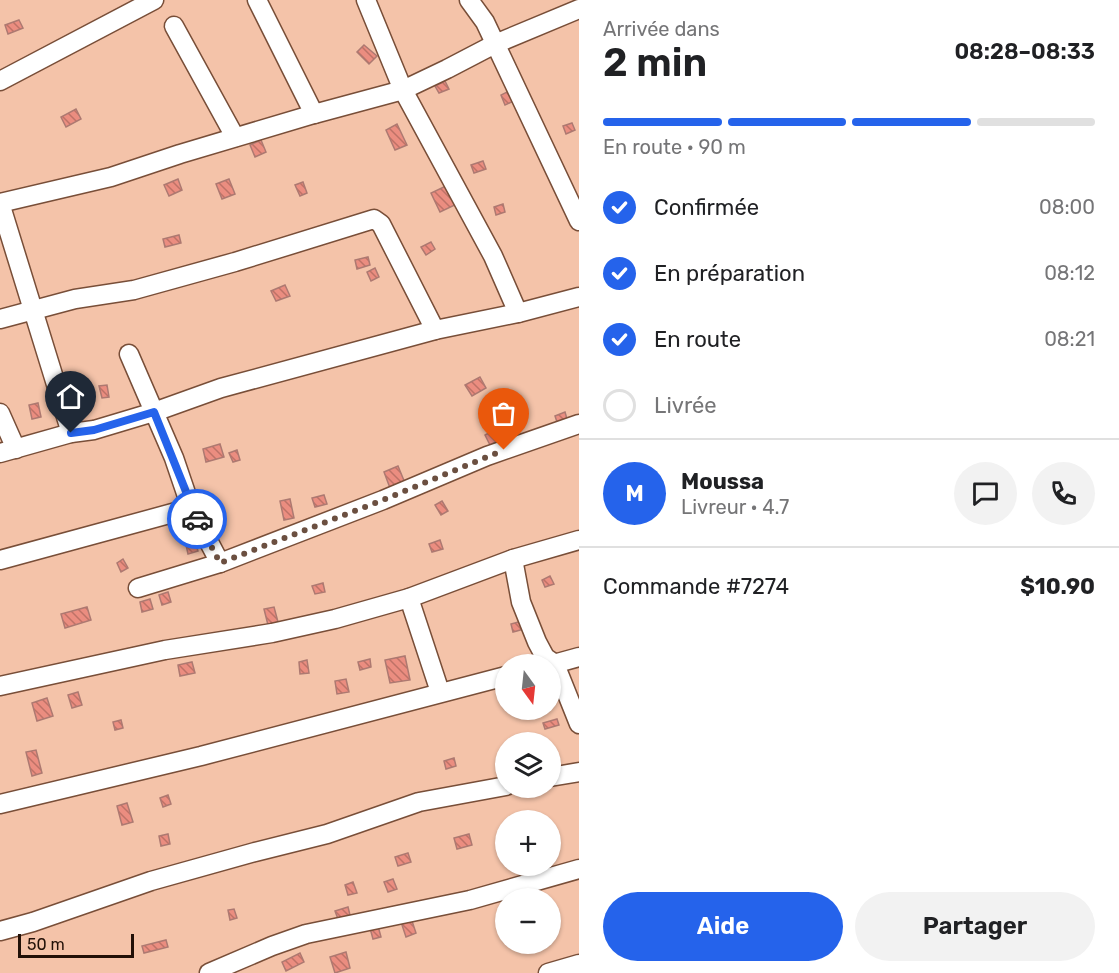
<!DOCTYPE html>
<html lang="fr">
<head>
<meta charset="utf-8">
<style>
	:root { --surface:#fff; --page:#f2f2f2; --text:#202124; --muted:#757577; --line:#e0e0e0; --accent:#2563eb }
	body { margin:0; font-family:Rubik,sans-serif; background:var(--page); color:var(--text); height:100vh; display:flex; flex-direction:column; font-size:22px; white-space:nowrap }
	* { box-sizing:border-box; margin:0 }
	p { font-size:20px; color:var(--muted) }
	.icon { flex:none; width:33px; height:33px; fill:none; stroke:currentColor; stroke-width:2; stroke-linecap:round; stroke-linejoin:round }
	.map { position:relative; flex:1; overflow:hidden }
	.panel { display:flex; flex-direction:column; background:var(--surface); width:540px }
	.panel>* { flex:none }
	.needle { width:39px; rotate:165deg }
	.controls { position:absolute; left:495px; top:654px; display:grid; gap:12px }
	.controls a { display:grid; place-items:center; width:66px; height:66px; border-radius:50%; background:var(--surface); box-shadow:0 2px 4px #0004; font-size:30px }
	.scale { position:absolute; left:18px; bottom:15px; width:116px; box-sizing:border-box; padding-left:6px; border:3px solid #211007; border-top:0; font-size:16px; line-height:21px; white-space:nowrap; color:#211007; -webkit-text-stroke:4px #f4c3a9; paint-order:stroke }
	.pin { position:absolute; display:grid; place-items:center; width:51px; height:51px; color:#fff; margin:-62px -26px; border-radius:50% 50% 50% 0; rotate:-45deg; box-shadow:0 0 6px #0007 }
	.pin .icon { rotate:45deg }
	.courier { position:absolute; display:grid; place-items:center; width:60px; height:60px; margin:-30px; border:4px solid #2563eb; border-radius:50%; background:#fff; color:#222; box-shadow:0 2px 8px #0007 }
	.head em { font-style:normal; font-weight:600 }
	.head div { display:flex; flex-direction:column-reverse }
	.head { display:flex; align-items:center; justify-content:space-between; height:102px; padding:0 24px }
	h1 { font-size:39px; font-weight:600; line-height:45px }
	.bar { display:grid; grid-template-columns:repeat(4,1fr); gap:9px 6px; align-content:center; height:72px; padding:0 24px }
	.bar i { height:8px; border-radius:4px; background:var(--line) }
	.bar .on { background:var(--accent) }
	.bar p { grid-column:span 4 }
	.line { display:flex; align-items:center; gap:15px; padding:0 24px; border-top:2px solid var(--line) }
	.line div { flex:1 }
	.round { display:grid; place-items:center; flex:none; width:63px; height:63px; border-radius:32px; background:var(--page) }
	ol { padding:0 24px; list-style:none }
	li { display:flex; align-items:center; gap:18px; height:66px }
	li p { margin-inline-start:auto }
	li .icon { padding:6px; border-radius:50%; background:var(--accent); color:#fff; stroke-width:4 }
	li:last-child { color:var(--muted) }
	li i { width:33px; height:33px; border:3px solid var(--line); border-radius:50% }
	.button { display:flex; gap:12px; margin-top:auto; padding:12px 24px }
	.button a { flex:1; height:69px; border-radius:36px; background:var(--accent); color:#fff; font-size:24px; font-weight:600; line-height:69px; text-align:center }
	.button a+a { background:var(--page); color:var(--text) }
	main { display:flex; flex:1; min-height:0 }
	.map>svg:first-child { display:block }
	.building { fill:url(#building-back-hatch); stroke:#ad7971; stroke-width:1.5 }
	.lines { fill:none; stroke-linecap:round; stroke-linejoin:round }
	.street-casing { stroke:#784e38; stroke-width:21 }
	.street { stroke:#fff; stroke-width:18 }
	.done { stroke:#6b4f40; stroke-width:6; stroke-dasharray:0 10.8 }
	.route { stroke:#2563eb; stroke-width:8 }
</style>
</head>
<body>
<main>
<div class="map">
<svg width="579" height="973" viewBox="0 0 579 973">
	<defs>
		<pattern id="building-back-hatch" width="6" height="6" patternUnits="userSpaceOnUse" patternTransform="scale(1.5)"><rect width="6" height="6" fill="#eb8d80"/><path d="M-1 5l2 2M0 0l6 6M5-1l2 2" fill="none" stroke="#be7267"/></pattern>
	</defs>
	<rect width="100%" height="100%" fill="#f4c3a9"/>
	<!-- building -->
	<g class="building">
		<polygon points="19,20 23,28 8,34 5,25"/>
		<polygon points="364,45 377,56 369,64 357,52"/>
		<polygon points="445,81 449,89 439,93 435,86"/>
		<polygon points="511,90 516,100 505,105 501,95"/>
		<polygon points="76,109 81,119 66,127 61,117"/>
		<polygon points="572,123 575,130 566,134 563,126"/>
		<polygon points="397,124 407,145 395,150 386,130"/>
		<polygon points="261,140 266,152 255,157 250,145"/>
		<polygon points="483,161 486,169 474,173 471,165"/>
		<polygon points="178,179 182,190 169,196 164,185"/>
		<polygon points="229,179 235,194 222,199 216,184"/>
		<polygon points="303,182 307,193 300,196 295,185"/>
		<polygon points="448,185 457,204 440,212 431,193"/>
		<polygon points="503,204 505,212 496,215 494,207"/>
		<polygon points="179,235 181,243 165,247 163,239"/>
		<polygon points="431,242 435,249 426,255 421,247"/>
		<polygon points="368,257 370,265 357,269 355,260"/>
		<polygon points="375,268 379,277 371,281 367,272"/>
		<polygon points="285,285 290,296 276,301 271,291"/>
		<polygon points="480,377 486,388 472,396 465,385"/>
		<polygon points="107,385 109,397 102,398 99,386"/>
		<polygon points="38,403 41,417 32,419 29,405"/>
		<polygon points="565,412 567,419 557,422 555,416"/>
		<polygon points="494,430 499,440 490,445 485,435"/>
		<polygon points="220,444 224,457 206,462 203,449"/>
		<polygon points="237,450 240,460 233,462 229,453"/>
		<polygon points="398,466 405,483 390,488 384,472"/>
		<polygon points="324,495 327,504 315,507 312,498"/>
		<polygon points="290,499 294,518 284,520 280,501"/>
		<polygon points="442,501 448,511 441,515 435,505"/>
		<polygon points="440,540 443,549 432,552 429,544"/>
		<polygon points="195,542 198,551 188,554 186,545"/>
		<polygon points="123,559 128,568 121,572 117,563"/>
		<polygon points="550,576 554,584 545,587 542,580"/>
		<polygon points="323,583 325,592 315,594 312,586"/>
		<polygon points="168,592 171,602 162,605 159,595"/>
		<polygon points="150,599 153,609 142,612 140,602"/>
		<polygon points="87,607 91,620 65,628 61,614"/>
		<polygon points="274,607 278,622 268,625 264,609"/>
		<polygon points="526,620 528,628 513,632 511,624"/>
		<polygon points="405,656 410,680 390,683 385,660"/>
		<polygon points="370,659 371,667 360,670 358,662"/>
		<polygon points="307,660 309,673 300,674 299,662"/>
		<polygon points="192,662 195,673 180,676 178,665"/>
		<polygon points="346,679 349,692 337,694 335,681"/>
		<polygon points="78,692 82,705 72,708 68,695"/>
		<polygon points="47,698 53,716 37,721 32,703"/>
		<polygon points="557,719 559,725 545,729 543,723"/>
		<polygon points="121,720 123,728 115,730 113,722"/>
		<polygon points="36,750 42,773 32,776 26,752"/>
		<polygon points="454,758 456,766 446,769 444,761"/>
		<polygon points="168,795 171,804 163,807 160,798"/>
		<polygon points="127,803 133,822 122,825 117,806"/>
		<polygon points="168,834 170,844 161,846 159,836"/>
		<polygon points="469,834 472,845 457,849 454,838"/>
		<polygon points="408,853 411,862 398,866 395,857"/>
		<polygon points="393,879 397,889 388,892 384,882"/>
		<polygon points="353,882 357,893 348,895 345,885"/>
		<polygon points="348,907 350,915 338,919 335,911"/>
		<polygon points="234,909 237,918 230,920 228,910"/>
		<polygon points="411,918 416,933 406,937 401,922"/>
		<polygon points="378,926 381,937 373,939 370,928"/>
		<polygon points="166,940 168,947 144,953 142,946"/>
		<polygon points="346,952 350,968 335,973 330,957"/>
		<polygon points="300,953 304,962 286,971 282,962"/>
	</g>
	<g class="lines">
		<!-- street casing -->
		<g class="street-casing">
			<g id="street">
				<polyline points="257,0 314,114"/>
				<polyline points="366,0 403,90 493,256 518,313"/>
				<polyline points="469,0 485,22 579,221"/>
				<polyline points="174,26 235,137"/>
				<polyline points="0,81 154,0"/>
				<polyline points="0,203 111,177 180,154 314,114 403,90 447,69 495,44 579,9"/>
				<polyline points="0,203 71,433"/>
				<polyline points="0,319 75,299 134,290 235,262 374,219 381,224 435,330"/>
				<polyline points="129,354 174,458 191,508 220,563"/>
				<polyline points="0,413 16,449"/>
				<polyline points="0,453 71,433 94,430 154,412 221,388 435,330 518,313 579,297"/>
				<polyline points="513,559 521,602 537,642 545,657 555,664 579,724"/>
				<polyline points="0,560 191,508"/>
				<polyline points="138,588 220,563 383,500 487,456 579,424"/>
				<polyline points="409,598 440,692"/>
				<polyline points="550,665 579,657"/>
				<polyline points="0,686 165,650 272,633 335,619 409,598 513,559 579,540"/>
				<polyline points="550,777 579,772"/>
				<polyline points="0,804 201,756 506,676"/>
				<polyline points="0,931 33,922 151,881 255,852 327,834 419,802 506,786"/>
				<polyline points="209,973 272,946 306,934 470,900 579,869"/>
				<polyline points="548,973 579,964"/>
			</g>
		</g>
		<!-- street -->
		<use href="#street" class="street"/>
	</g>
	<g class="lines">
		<!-- done -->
		<polyline class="done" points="197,519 220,563 383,500 504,450"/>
		<!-- route -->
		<polyline class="route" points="71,433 94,430 154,412 197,519"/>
	</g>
</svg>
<div class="controls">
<a><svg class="needle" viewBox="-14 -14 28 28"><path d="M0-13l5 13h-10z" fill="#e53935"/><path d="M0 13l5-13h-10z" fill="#757577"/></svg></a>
<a><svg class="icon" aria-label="layers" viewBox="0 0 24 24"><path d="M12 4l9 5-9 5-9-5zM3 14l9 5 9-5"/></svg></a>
<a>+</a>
<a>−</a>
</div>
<div class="scale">50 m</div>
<div class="pin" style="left:504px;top:450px;background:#ea580c"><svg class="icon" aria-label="bag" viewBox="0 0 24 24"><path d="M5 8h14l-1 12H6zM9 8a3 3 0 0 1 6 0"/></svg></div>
<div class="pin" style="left:71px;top:433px;background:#1f2937"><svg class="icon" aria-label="home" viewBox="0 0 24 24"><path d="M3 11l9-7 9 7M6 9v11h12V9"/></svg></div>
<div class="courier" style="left:197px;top:519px"><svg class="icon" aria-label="car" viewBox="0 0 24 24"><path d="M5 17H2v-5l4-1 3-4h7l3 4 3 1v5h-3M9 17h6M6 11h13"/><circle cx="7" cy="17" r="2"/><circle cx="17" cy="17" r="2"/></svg></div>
</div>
<section class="panel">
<div class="head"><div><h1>2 min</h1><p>Arrivée dans</p></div><em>08:28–08:33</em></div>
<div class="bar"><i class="on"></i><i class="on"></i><i class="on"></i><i></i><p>En route · 90 m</p></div>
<ol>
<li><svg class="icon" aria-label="check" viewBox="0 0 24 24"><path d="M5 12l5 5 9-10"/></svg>Confirmée<p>08:00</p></li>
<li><svg class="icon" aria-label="check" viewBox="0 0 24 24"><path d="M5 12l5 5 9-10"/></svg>En préparation<p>08:12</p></li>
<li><svg class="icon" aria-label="check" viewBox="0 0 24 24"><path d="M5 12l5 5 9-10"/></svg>En route<p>08:21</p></li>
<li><i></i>Livrée</li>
</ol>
<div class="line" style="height:108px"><b class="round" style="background:var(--accent);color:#fff">M</b><div><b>Moussa</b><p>Livreur · 4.7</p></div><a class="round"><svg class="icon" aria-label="chat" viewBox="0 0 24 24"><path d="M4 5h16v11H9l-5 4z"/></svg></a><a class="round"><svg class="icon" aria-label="phone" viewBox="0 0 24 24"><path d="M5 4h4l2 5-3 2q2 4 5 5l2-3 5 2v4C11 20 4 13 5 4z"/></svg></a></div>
<div class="line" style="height:78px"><div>Commande #7274</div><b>$10.90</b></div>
<div class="button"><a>Aide</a><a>Partager</a></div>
</section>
</main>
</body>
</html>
